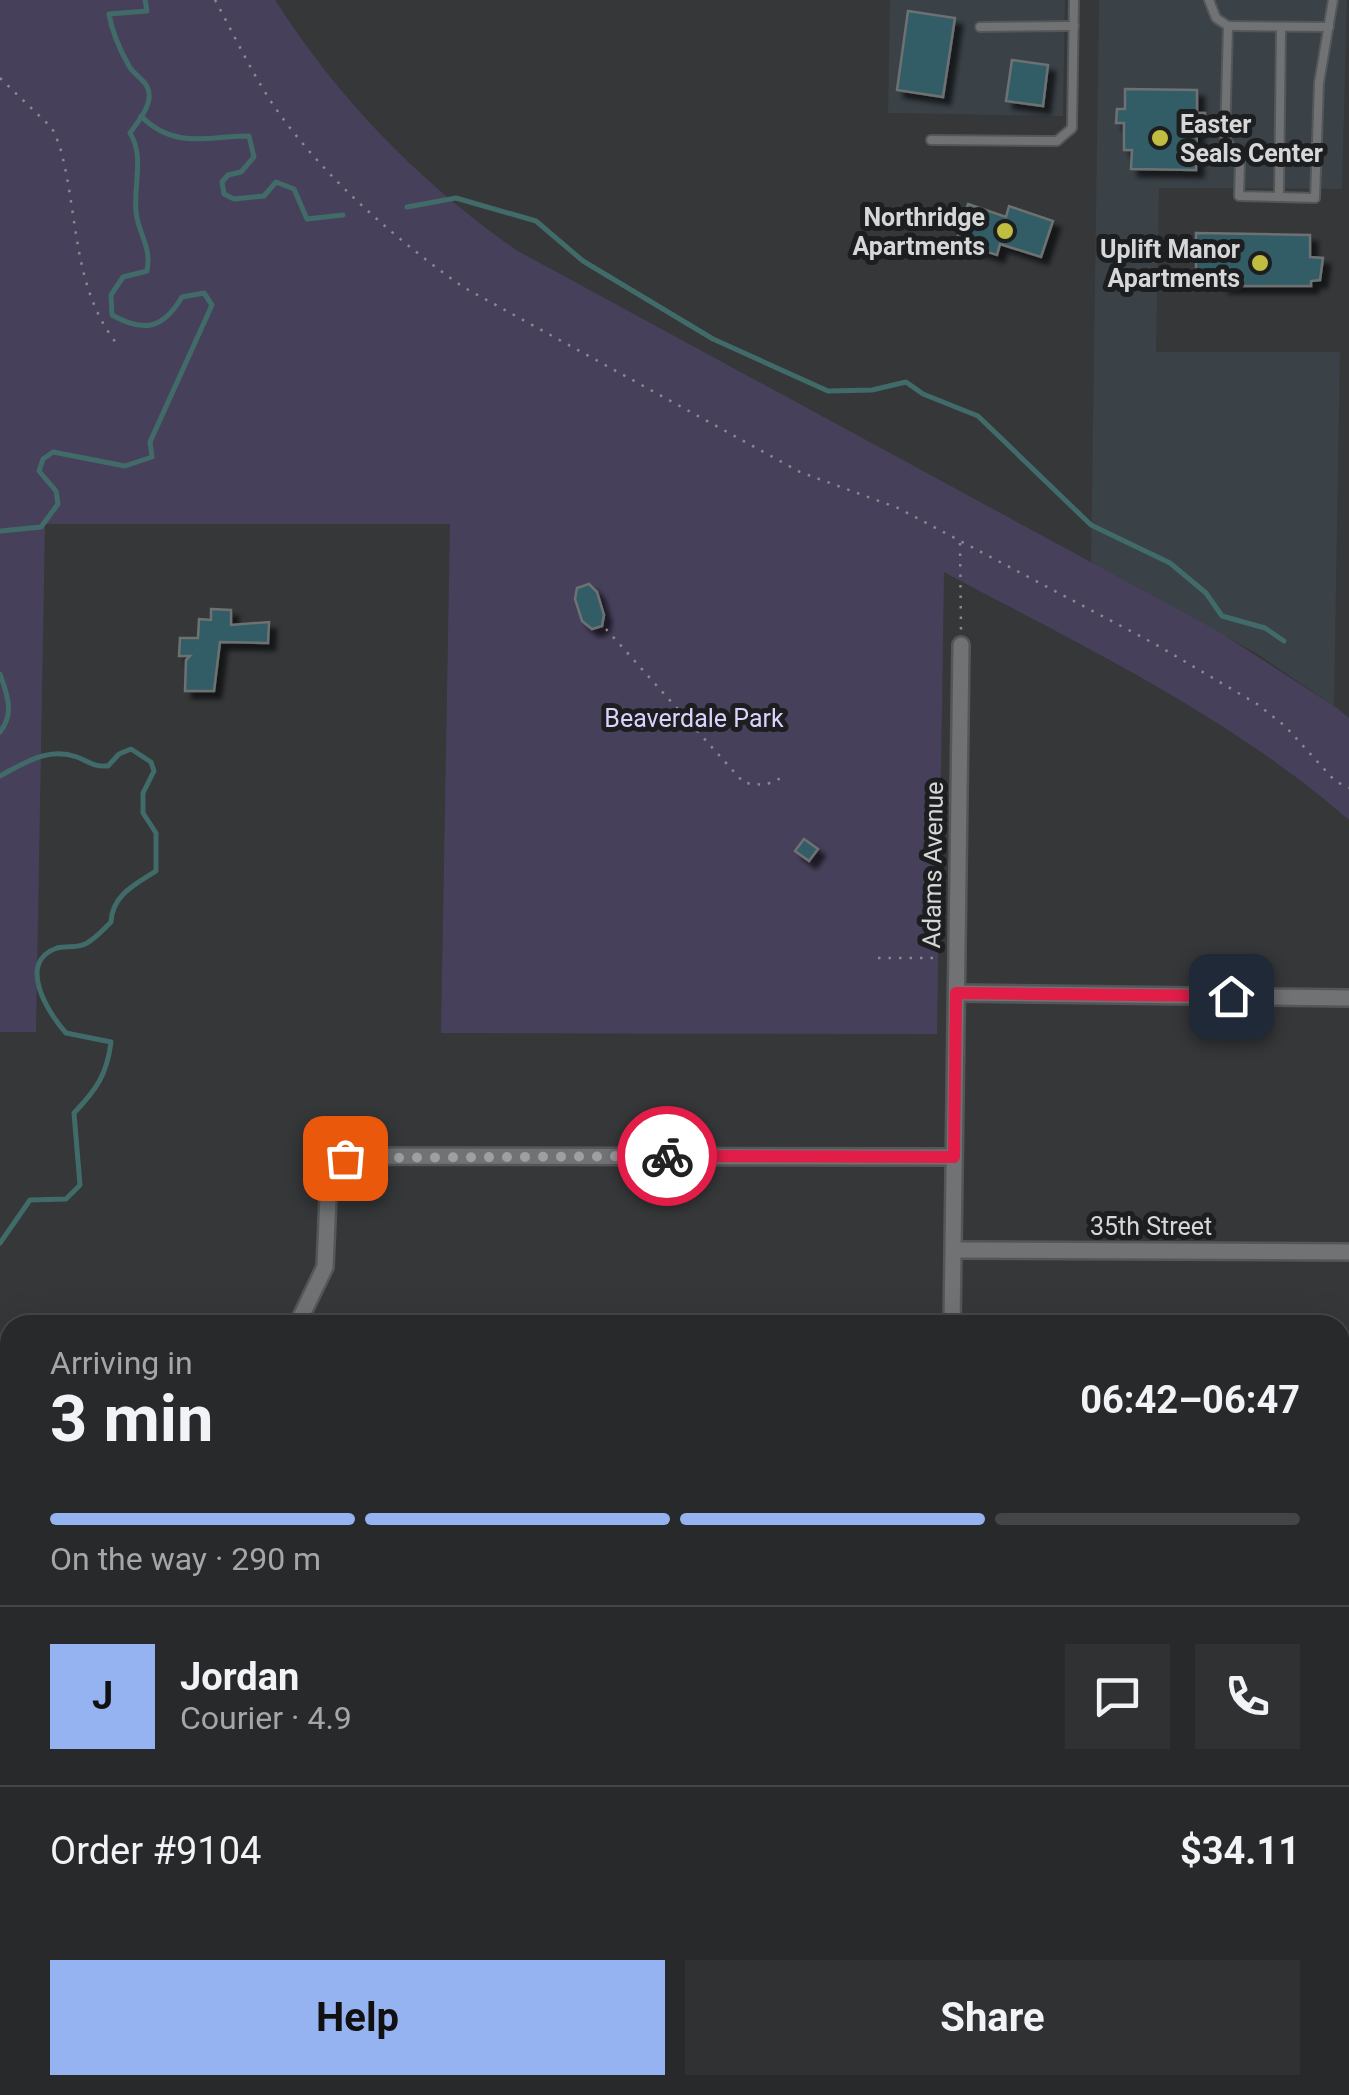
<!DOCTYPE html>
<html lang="en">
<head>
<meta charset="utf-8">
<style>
	:root { --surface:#28292b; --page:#303133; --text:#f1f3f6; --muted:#a5a6a9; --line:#444547; --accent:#95b2f1 }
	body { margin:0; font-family:Roboto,sans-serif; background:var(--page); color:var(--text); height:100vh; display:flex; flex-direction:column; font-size:38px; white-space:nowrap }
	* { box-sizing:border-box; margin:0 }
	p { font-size:32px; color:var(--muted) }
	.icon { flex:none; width:55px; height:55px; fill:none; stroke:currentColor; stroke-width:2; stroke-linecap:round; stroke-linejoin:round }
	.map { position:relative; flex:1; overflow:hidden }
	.drawer { position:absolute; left:0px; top:1315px; width:1350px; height:780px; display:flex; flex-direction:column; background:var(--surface); border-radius:30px 30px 0 0; box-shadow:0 10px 40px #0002,0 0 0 2px var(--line) }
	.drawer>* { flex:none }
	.pin { position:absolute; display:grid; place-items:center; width:85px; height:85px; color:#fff; margin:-42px; border-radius:20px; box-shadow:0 5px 15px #0006 }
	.courier { position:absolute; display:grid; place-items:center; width:100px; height:100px; margin:-50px; border:8px solid #e11d48; border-radius:50%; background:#fff; color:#222; box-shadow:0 2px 12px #0007 }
	.head em { font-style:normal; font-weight:700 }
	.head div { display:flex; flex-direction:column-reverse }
	.head { display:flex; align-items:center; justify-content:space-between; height:170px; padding:0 50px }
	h1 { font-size:65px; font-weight:700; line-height:75px }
	.bar { display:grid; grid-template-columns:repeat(4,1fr); gap:15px 10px; align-content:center; height:120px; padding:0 50px }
	.bar i { height:12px; border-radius:8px; background:var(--line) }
	.bar .on { background:var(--accent) }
	.bar p { grid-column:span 4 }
	.line { display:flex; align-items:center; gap:25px; padding:0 50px; border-top:2px solid var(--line) }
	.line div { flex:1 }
	.round { display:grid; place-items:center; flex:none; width:105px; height:105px; border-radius:0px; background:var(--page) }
	.action { display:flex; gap:20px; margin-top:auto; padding:20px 50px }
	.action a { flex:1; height:115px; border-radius:0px; background:var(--accent); color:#111; font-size:40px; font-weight:700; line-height:115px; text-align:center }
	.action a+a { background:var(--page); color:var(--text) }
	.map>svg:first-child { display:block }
	.built { fill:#3a4147 }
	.green { fill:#47405b }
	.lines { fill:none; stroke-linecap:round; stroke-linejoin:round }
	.stream { stroke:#406b68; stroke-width:5 }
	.building { fill:#335c66; stroke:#6e7172; stroke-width:2.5; filter:url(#shadow) }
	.lane-casing { stroke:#545657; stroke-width:12 }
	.street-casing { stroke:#545657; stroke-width:20 }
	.path { stroke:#888a8b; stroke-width:2.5; stroke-dasharray:2.5 8; stroke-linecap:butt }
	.lane { stroke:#707274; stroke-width:8 }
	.street { stroke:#707274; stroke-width:15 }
	.done { stroke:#9d9fa0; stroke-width:10; stroke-dasharray:0 18 }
	.route { stroke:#e11d48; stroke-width:12 }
	.poi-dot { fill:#bfbe41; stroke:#1d1e1f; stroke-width:4 }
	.labels { text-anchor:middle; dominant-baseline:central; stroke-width:10; stroke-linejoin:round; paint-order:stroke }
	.poi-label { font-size:25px; font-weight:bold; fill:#d5d7d8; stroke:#1d1e1f; text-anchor:end }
	.park-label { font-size:25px; fill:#ddd2ff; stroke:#1d1e1f }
	.street-label { font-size:25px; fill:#d5d7d8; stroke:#1d1e1f }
</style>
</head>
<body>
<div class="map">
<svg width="1349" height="2095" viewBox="0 0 1349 2095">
	<defs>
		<filter id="shadow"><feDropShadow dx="7" dy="7" stdDeviation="2.5" flood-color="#0009"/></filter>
	</defs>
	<rect width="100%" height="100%" fill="#353739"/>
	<!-- built -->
	<g class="built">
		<polygon points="890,0 1065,0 1063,116 888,113"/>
		<polygon points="1099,0 1347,0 1342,189 1159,188 1156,352 1340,352 1334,706 1256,653 1091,563"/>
	</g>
	<!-- green -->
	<g class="green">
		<path d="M0 0H275C340 101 417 180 516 250L1216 630 1337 708 1349 718V820C1228 715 1084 647 944 572L937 1034 441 1033 450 524H45L36 1032H0Z"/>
		<polygon points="0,2017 10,2017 10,2085 536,2085 536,2095 0,2095"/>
	</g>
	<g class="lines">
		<!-- stream -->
		<g class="stream">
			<path d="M141 116C174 150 209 136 249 136L254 157 241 172 228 175 222 182 224 194 234 199 264 196 276 182 294 189 307 219 343 215"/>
			<polyline points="407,207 456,198 536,221 583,261 713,339 828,391 872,390 906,382 923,394 978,416 1091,525 1170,563 1206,593 1222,616 1265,628 1284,641"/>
			<path d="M0 531 41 527 58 504 56 491 39 471 43 459 53 452 125 466 152 457 150 442 212 305 204 293 182 297C163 329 144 333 112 315L111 295 123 277 147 271C151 248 142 240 137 218 131 192 146 158 130 133 137 123 148 110 149 98 151 82 136 78 129 66 120 50 112 32 109 14L147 11 145 0"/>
			<path d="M0 674C7 694 15 713 0 732"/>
			<path d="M0 776C26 762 48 747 77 757 90 762 94 767 108 766L119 754 131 749 151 762 154 771 143 793V813L156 833V871C136 884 112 895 111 922 104 929 96 938 87 943 78 949 67 945 57 948 16 962 48 1013 66 1033L111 1042C107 1075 96 1090 74 1113L80 1185 66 1199 30 1200 0 1243"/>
		</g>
	</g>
	<!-- building -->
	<g class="building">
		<polygon points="908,11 955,18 943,97 897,90"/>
		<polygon points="1012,60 1048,65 1043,106 1006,101"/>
		<polygon points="1125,89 1197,90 1197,113 1205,113 1205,127 1197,127 1196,170 1131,169 1132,150 1124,150 1124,123 1116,123 1117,109 1125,109"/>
		<polygon points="968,204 1006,217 1009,206 1053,221 1041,257 1000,244 997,255 956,242"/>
		<polygon points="1196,233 1310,235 1310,257 1323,258 1320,280 1311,281 1311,286 1222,286 1223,271 1196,271"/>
		<polygon points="589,584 597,592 604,615 602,626 592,629 582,621 575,599 577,588"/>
		<polygon points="211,609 231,610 231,625 269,622 268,643 220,642 214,691 185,691 186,660 190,656 179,656 180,638 198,638 199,619 211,620"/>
		<polygon points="804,839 818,849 809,861 795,851"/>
	</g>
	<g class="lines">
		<!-- lane casing -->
		<g class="lane-casing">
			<g id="lane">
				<polyline points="1209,0 1216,18 1228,26 1225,138 1240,162 1239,196 1315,198 1319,83 1333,0"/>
				<polyline points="1228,26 1329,27"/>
				<polyline points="980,27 1074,26"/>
				<polyline points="931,140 1057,141 1072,128 1074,0"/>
				<polyline points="1279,197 1281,27"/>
			</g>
		</g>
		<!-- street casing -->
		<g class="street-casing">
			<g id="street">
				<polyline points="957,993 1349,998"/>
				<polyline points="953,1250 1349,1252"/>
				<polyline points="297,1325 325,1267 329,1174 354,1156 954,1157"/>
				<polyline points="952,1325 961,645"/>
				<polyline points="1340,1507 1349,1507"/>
				<polyline points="0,2017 10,2017"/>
				<polyline points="1340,2026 1349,2026"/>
				<polyline points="669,2095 669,2085"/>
				<polyline points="943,2095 943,2085"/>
				<polyline points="1331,2095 1332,2085"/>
			</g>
		</g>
		<!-- path -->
		<g class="path">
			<path d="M215 0C237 40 256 83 284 120 332 184 398 241 463 287L800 472 898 508 1155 644 1257 704 1285 726 1335 781 1349 788"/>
			<path d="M0 78 52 128 59 144C79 211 71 286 117 344"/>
			<polyline points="960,543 961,630"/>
			<polyline points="606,629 744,783 765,785 781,778"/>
			<polyline points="878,958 940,958"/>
			<polyline points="390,2085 391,2095"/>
		</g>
		<!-- lane -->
		<use href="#lane" class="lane"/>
		<!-- street -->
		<use href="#street" class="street"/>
	</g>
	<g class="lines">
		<!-- done -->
		<polyline class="done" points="345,1158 667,1156"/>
		<!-- route -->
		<polyline class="route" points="667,1156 954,1157 956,993 1231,996"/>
	</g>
	<!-- markers -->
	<g class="poi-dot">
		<circle cx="1160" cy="138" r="10"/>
		<circle cx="1005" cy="231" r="10"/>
		<circle cx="1260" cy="263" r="10"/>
	</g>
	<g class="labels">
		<!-- poi labels -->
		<g class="poi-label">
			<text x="1180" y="124" text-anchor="start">Easter<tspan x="1180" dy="29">Seals Center</tspan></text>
			<text x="985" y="217">Northridge<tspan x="985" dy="29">Apartments</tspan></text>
			<text x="1240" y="249">Uplift Manor<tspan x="1240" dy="29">Apartments</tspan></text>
		</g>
		<!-- park labels -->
		<g class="park-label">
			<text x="694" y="718">Beaverdale Park</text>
		</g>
		<!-- street labels -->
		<g class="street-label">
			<text transform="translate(933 865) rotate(-89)">Adams Avenue</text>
			<text x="1151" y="1226">35th Street</text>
		</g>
	</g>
</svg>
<div class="pin" style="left:345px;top:1158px;background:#ea580c"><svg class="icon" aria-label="bag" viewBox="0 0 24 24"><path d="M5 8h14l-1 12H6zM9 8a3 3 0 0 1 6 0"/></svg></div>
<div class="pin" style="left:1231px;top:996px;background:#1f2937"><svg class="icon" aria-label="home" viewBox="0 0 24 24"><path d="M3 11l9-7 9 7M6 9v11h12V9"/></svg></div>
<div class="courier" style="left:667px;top:1156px"><svg class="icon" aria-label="bike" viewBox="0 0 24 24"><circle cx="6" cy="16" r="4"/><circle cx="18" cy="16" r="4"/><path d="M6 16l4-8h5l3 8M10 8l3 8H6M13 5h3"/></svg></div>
<section class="drawer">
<div class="head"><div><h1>3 min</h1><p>Arriving in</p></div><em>06:42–06:47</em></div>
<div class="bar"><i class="on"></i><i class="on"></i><i class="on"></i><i></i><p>On the way · 290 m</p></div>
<div class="line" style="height:180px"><b class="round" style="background:var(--accent);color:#111">J</b><div><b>Jordan</b><p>Courier · 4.9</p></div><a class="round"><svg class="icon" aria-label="chat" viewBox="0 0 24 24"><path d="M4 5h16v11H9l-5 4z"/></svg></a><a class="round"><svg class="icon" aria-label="phone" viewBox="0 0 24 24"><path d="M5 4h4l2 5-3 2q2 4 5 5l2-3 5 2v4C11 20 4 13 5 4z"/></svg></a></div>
<div class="line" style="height:130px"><div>Order #9104</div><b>$34.11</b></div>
<div class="action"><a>Help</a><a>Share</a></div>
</section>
</div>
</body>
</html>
